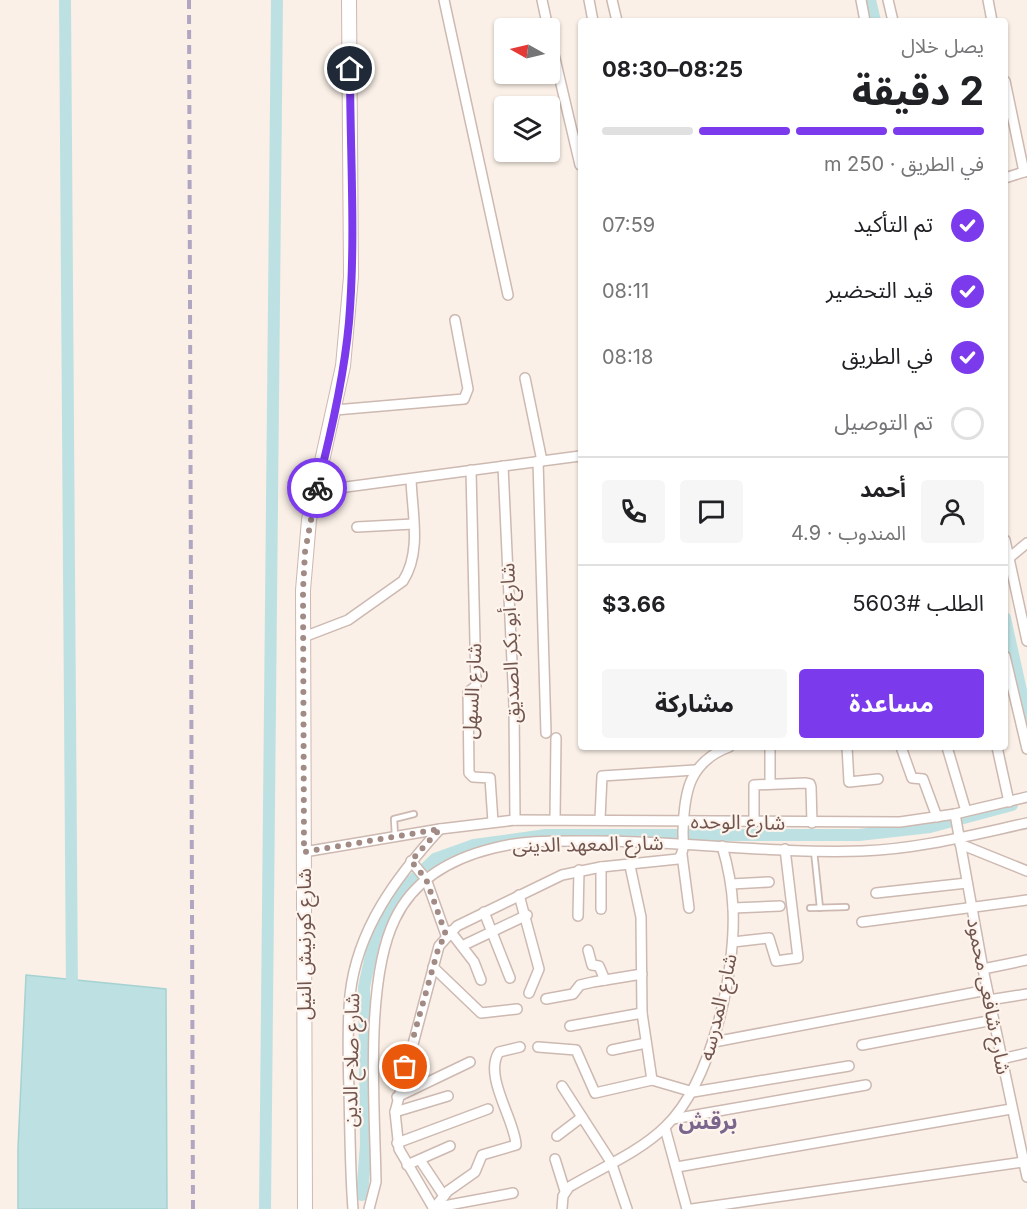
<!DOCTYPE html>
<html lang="ar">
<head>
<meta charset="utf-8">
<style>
	:root { --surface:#fff; --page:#f6f6f6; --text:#202124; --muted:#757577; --line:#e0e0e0; --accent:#7c3aed }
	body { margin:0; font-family:Inter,"Noto Sans Arabic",sans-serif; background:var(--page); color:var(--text); direction:rtl; height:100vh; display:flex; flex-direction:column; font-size:22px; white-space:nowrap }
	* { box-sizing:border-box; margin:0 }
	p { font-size:20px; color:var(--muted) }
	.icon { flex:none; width:33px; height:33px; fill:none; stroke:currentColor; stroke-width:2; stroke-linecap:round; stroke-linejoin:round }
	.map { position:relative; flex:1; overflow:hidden; direction:ltr }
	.sheet { position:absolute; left:578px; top:18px; width:430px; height:732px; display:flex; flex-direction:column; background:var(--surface); border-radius:6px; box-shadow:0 2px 4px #0004; direction:rtl }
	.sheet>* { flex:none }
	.needle { width:39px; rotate:278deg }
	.controls { position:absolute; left:494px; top:18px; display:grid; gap:12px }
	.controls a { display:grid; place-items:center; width:66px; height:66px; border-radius:6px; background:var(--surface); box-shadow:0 2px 4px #0004; font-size:30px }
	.pin { position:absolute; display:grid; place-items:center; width:51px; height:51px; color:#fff; margin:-26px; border:3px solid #fff; border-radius:50%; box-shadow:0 2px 6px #0007 }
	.courier { position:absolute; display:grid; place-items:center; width:60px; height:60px; margin:-30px; border:4px solid #7c3aed; border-radius:50%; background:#fff; color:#222; box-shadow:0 2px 8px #0007 }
	.head em { font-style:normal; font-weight:700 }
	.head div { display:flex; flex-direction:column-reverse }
	.head { display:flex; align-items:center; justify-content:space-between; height:102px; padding:0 24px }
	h1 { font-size:39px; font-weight:700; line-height:45px }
	.bar { display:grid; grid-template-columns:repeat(4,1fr); gap:9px 6px; align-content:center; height:72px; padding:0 24px }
	.bar i { height:8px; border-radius:4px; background:var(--line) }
	.bar .on { background:var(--accent) }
	.bar p { grid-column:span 4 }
	.line { display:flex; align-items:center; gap:15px; padding:0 24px; border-top:2px solid var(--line) }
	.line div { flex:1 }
	.round { display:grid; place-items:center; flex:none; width:63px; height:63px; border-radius:6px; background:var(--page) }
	ol { padding:0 24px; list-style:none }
	li { display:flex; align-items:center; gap:18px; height:66px }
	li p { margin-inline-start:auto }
	li .icon { padding:6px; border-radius:50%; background:var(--accent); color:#fff; stroke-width:4 }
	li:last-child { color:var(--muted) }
	li i { width:33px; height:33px; border:3px solid var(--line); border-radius:50% }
	.primary-button { display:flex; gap:12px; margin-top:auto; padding:12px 24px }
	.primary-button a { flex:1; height:69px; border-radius:6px; background:var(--accent); color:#fff; font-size:24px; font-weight:700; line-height:69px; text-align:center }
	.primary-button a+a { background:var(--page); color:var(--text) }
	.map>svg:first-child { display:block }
	.water { fill:#bde1e2; stroke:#a5d2d2; stroke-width:1.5 }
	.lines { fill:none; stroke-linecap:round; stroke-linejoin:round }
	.canal { stroke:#bde1e2; stroke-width:12 }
	.service-casing { stroke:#cdb9b1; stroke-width:8 }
	.minor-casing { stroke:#cdb9b1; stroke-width:12 }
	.secondary-casing { stroke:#cfb8af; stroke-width:16 }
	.service { stroke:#fff; stroke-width:4.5 }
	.minor { stroke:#fff; stroke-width:9 }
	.secondary { stroke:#fff; stroke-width:14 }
	.rail { stroke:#b1a6c2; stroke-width:4; stroke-dasharray:9 6; stroke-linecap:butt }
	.done { stroke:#a18b84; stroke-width:6; stroke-dasharray:0 10.8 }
	.route { stroke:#7c3aed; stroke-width:8 }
	.labels { text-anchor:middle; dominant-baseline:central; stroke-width:4.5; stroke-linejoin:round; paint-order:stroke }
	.street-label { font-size:20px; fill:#71554e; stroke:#fdf4ed }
	.quarter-label { font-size:22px; font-weight:bold; fill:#7a668d; stroke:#fdf4ed }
</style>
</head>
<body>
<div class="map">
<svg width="1027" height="1209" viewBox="0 0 1027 1209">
	<rect width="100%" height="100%" fill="#faf0e7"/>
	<!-- water -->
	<polygon class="water" points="26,975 166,989 167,1209 18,1209 18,1148"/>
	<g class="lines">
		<!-- canal -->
		<g class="canal">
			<polyline points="65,0 72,995"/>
			<polyline points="870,0 875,21"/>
			<polyline points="1005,618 1027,718"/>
			<polyline points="362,1195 366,1145 364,987 375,937 399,893 435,859 474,845 546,835 859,835 930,827 1012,805"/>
			<polyline points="265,1209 277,0"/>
		</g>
		<!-- service casing -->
		<g class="service-casing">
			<g id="service">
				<polyline points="395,836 394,819 414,814"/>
				<polyline points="814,851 820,908"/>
				<polyline points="810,908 846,907"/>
			</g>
		</g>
		<!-- minor casing -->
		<g class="minor-casing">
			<g id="minor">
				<polyline points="444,0 508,295"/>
				<polyline points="542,0 548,28"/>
				<polyline points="589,0 593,21"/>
				<polyline points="612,0 617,21"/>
				<polyline points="861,0 865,21"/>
				<polyline points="888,0 893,21"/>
				<polyline points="988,0 992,21"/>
				<polyline points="549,33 580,165"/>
				<polyline points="1005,81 1024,172"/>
				<polyline points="1005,178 1027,171"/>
				<polyline points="525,378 542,461"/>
				<polyline points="335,410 464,399 468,389 455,320"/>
				<polyline points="538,461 546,733"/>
				<polyline points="503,466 514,705 515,820"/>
				<polyline points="471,470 476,686 468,692 469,773 473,777 490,778 493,822"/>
				<polyline points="316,491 580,456"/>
				<polyline points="357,527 413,524"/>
				<polyline points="1005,540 1027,641"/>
				<polyline points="1009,558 1027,543"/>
				<path d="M301 638 348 620 403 581C422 552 412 512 411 479"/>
				<polyline points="1005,656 1027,749"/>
				<polyline points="770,747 770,783"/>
				<polyline points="847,747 849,782 878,779"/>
				<polyline points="901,747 912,778 923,779 937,817"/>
				<polyline points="947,747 966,811"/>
				<polyline points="997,747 1009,802"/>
				<polyline points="955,814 983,969 1027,1177"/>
				<polyline points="555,819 556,738"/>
				<polyline points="600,819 602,776 695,770"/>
				<polyline points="754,822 754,785 805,783 810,784 811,787 812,823"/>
				<polyline points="960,844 1027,871"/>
				<polyline points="304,852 440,829 515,820 900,822 955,814 1027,797"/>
				<polyline points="682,855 689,908"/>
				<polyline points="411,861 426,879 446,935"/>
				<polyline points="630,866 641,917 642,1013 652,1080"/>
				<polyline points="601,867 601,909"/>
				<polyline points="731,884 769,882"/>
				<polyline points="876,893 967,883"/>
				<polyline points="519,895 539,969 529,993"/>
				<polyline points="733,908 780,906"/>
				<polyline points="484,912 510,978"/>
				<polyline points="578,916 579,870"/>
				<polyline points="862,922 1027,900"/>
				<polyline points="450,931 474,962 481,980"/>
				<polyline points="733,942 769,938 776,961 798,958 785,849"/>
				<polyline points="464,945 527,915"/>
				<polyline points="588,950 592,965 599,966 605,980"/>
				<polyline points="433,967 481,1013 517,1009"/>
				<polyline points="983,969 1027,960"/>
				<polyline points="546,999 573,994 580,985 593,982 642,974"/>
				<polyline points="989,1000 1027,994"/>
				<polyline points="570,1026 642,1013"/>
				<polyline points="714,1042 987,990"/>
				<polyline points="862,1045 993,1020"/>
				<polyline points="538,1047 576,1050 595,1093 652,1080 693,1092 849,1066"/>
				<polyline points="612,1050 646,1043"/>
				<polyline points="1001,1059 1027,1053"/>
				<polyline points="562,1086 611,1162 627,1209"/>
				<polyline points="397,1097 470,1062"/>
				<polyline points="395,1112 448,1096"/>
				<polyline points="673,1119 866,1085"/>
				<polyline points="665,1128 687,1209"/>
				<polyline points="557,1136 582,1117"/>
				<polyline points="397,1143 488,1109"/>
				<polyline points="555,1159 565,1191"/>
				<polyline points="420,1160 444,1196"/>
				<polyline points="407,1165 450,1146"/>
				<polyline points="677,1167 1011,1109"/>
				<polyline points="433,1208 513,1193"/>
				<path d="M434 1208 448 1191 475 1172 482 1155 516 1145C515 1120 483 1076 499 1052L520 1047"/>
				<path d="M353 1209C350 1170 350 1130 349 1090 348 1058 347 1026 350 995 357 929 397 876 440 829"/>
				<path d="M369 1209 376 1182C375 1110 364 982 395 919 414 879 453 858 494 848 524 840 556 841 586 841 678 840 770 854 862 851 918 849 972 835 1027 823"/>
				<path d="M434 1209 399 1149 395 1112 439 946 457 926 562 875 601 867 678 859C685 852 683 843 683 832 684 792 689 762 729 747"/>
				<path d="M562 1209 563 1196 569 1187C601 1168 640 1152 666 1126 712 1081 736 972 733 908 732 887 728 866 722 846"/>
				<polyline points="692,1209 1023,1162"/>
			</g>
		</g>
		<!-- secondary casing -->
		<g class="secondary-casing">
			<polyline id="secondary" points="305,1209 303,590 309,520 343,366 351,277 349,0"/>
		</g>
		<!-- service -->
		<use href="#service" class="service"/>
		<!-- minor -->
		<use href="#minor" class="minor"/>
		<!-- secondary -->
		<use href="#secondary" class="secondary"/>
		<!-- rail -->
		<polyline class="rail" points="189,0 193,1209"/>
	</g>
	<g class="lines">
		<!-- done -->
		<polyline class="done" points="317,488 305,552 303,590 304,852 440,829 411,861 426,879 446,935 439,946 405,1067"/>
		<!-- route -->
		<path class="route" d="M317 488C331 434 344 378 349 322 356 238 350 153 350 69"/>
	</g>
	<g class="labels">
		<!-- street labels -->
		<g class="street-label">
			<text transform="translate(510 643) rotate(-92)">شارع أبو بكر الصديق</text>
			<text transform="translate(472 691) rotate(-87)">شارع السهل</text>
			<text transform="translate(738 822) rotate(1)">شارع الوحده</text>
			<text transform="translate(588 844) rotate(-1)">شارع المعهد الدينى</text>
			<text transform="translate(304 944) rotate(-90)">شارع كورنيش النيل</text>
			<text transform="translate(989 996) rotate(79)">شارع شافعى محمود</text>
			<text transform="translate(718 1007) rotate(-77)">شارع المدرسه</text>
			<text transform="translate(351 1060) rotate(-89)">شارع صلاح الدين</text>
		</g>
		<!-- quarter labels -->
		<g class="quarter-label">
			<text x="708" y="1121">برقش</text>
		</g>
	</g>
</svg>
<div class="controls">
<a><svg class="needle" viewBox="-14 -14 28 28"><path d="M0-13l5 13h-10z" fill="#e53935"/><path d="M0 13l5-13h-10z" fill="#757577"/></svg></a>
<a><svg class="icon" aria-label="layers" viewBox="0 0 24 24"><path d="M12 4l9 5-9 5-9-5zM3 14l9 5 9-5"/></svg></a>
</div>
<div class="pin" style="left:405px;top:1067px;background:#ea580c"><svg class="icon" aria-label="bag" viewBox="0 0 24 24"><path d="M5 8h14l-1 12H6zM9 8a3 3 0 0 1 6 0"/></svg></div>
<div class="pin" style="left:350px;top:69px;background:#1f2937"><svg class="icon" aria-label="home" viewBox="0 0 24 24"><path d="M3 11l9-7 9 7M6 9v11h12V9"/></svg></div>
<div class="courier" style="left:317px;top:488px"><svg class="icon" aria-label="bike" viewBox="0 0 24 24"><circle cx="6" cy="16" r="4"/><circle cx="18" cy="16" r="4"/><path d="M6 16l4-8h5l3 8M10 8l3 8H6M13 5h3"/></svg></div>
<section class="sheet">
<div class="head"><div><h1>2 دقيقة</h1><p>يصل خلال</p></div><em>08:25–08:30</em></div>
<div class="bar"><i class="on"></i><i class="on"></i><i class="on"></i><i></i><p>في الطريق · 250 m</p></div>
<ol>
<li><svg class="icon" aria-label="check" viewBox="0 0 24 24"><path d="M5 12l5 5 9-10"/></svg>تم التأكيد<p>07:59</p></li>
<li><svg class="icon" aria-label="check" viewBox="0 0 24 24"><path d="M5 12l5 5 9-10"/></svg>قيد التحضير<p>08:11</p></li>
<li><svg class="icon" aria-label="check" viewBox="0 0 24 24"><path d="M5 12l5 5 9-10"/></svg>في الطريق<p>08:18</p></li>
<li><i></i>تم التوصيل</li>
</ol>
<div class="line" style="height:108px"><a class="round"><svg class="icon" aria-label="person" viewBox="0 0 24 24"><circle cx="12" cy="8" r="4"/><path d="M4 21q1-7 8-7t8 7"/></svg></a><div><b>أحمد</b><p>المندوب · 4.9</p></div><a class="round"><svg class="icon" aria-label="chat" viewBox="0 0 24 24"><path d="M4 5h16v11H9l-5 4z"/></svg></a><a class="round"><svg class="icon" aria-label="phone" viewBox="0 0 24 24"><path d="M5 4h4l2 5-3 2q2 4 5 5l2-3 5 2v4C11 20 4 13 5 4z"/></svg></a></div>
<div class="line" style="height:78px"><div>الطلب #5603</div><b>$3.66</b></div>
<div class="primary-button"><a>مساعدة</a><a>مشاركة</a></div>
</section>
</div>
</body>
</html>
